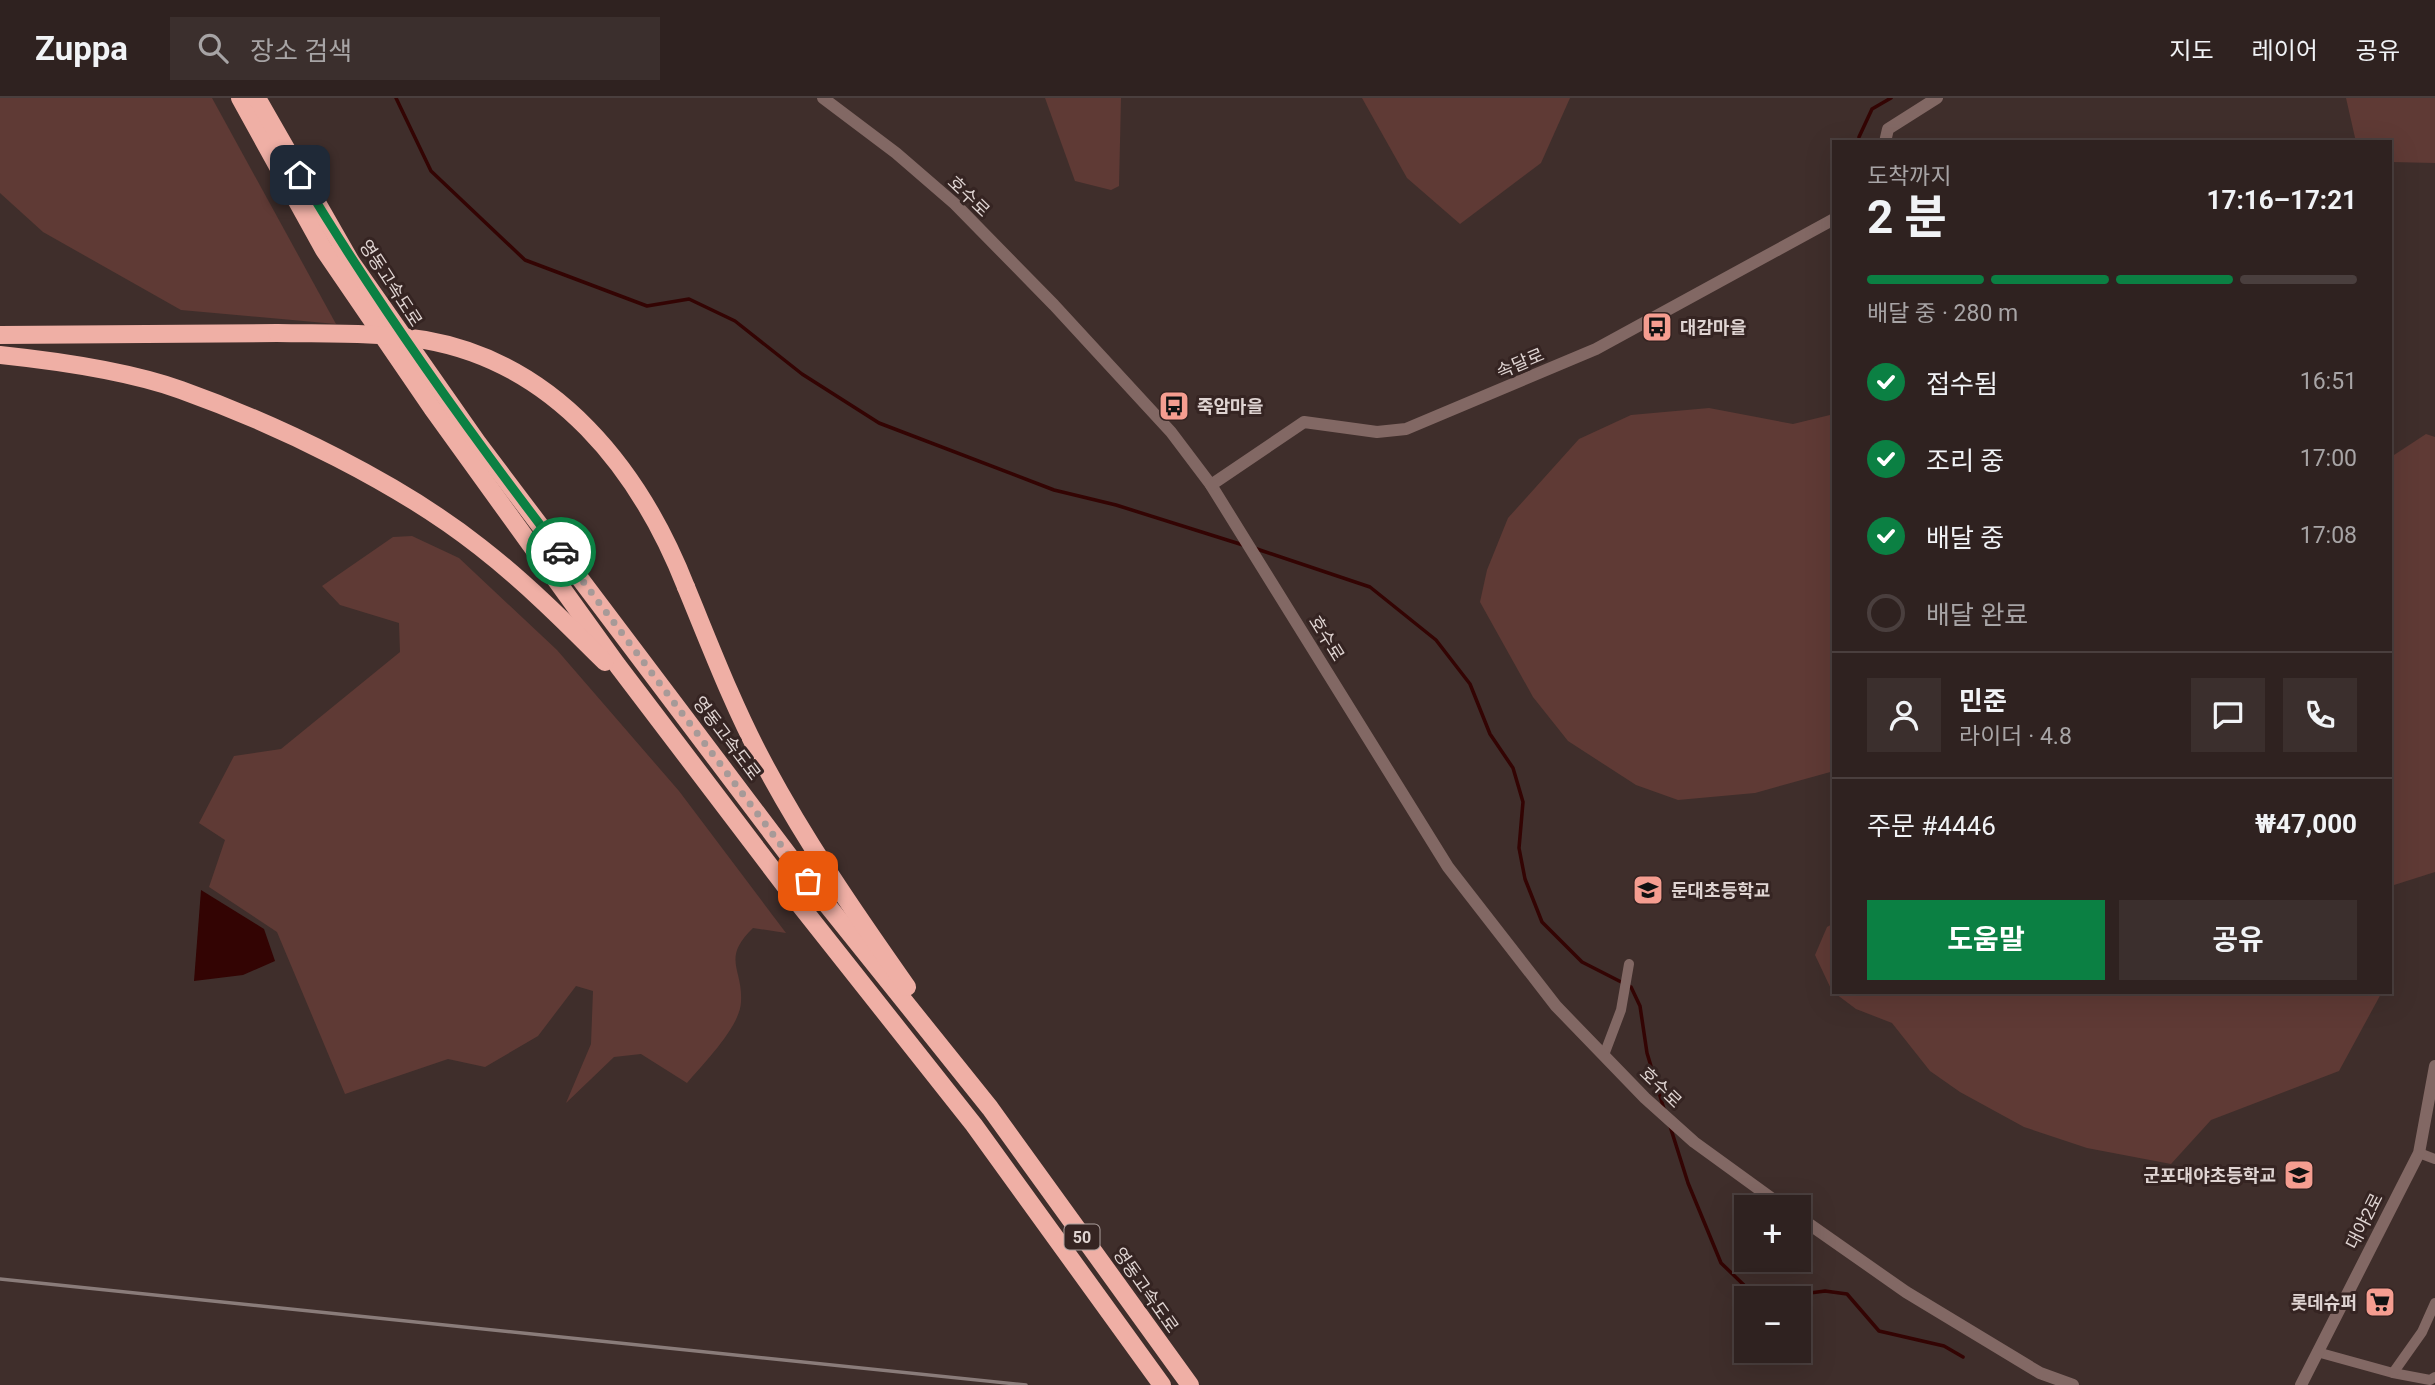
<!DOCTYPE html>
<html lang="ko">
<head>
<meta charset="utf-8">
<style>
	:root { --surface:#2f2220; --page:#3b2f2d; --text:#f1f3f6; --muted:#a7a4a5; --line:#4a3f3e; --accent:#0b8043 }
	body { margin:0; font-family:Roboto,"Noto Sans KR",sans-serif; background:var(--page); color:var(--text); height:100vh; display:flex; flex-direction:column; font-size:26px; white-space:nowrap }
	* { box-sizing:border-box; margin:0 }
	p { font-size:23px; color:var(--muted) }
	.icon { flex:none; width:38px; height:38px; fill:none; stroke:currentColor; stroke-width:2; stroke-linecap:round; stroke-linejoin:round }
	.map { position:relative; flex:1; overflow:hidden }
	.details { position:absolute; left:1832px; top:42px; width:560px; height:854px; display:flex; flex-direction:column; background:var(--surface); border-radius:0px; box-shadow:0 7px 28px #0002,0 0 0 2px var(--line) }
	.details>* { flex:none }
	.controls { position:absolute; left:1734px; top:1097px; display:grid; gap:14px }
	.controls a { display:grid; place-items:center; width:77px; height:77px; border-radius:0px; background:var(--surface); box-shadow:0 7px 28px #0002,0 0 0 2px var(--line); font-size:35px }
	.pin { position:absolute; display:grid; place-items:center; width:60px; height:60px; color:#fff; margin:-30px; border-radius:14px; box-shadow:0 4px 10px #0006 }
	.courier { position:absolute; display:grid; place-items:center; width:70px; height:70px; margin:-35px; border:5px solid #0b8043; border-radius:50%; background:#fff; color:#222; box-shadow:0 2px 9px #0007 }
	.summary em { font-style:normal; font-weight:700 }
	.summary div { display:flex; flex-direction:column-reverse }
	.summary { display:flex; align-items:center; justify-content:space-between; height:119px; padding:0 35px }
	h1 { font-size:46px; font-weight:700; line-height:52px }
	.bar { display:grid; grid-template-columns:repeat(4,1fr); gap:10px 7px; align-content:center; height:84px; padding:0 35px }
	.bar i { height:9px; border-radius:5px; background:var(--line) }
	.bar .active { background:var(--accent) }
	.bar p { grid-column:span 4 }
	.line { display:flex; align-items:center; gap:18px; padding:0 35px; border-top:2px solid var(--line) }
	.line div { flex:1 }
	.round { display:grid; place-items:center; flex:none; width:74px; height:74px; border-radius:0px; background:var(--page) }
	ol { padding:0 35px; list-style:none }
	li { display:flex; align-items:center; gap:21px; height:77px }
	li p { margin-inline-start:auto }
	li .icon { padding:7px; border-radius:50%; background:var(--accent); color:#fff; stroke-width:4 }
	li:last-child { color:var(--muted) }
	li i { width:38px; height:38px; border:4px solid var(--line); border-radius:50% }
	.button { display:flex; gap:14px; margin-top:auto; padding:14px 35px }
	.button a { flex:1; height:80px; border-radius:0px; background:var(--accent); color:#fff; font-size:28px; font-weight:700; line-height:80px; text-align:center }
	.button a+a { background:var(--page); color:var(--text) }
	header { display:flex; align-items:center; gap:42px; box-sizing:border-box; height:98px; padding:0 35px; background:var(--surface); border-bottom:2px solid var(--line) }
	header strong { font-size:33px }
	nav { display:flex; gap:38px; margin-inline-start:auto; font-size:24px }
	.search { width:490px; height:63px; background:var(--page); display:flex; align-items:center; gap:18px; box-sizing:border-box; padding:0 24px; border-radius:0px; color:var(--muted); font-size:26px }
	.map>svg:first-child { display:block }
	.green { fill:#5f3a35 }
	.water { fill:#330403 }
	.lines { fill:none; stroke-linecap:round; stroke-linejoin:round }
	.stream { stroke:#330403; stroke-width:3.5 }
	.minor { stroke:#826864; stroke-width:10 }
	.tertiary { stroke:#826864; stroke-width:12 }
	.motorway { stroke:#efafa5; stroke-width:18 }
	.rail { stroke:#8a7c7a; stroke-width:3.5 }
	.motorway-bridge { stroke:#efafa5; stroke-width:18 }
	.done { stroke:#a79a98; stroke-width:7; stroke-dasharray:0 12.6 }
	.route { stroke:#0b8043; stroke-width:9 }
	.labels { text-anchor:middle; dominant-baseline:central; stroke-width:6; stroke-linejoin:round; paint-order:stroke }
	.shield { fill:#352422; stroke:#ac9f9d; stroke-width:2 }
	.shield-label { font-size:16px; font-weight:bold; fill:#dfd4d2 }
	.street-label { font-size:18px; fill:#dfd4d2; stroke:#352422 }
	.poi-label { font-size:18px; font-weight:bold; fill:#dfd4d2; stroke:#352422; text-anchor:start }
</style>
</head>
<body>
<header>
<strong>Zuppa</strong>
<div class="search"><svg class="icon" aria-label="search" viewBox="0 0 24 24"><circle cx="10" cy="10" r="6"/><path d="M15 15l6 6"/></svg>장소 검색</div>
<nav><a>지도</a><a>레이어</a><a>공유</a></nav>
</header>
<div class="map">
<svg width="2435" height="1287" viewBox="0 0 2435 1287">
	<rect width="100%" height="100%" fill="#3f2e2b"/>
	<!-- green -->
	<g class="green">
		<polygon points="0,0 212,0 336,226 181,212 43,134 0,95"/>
		<polygon points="1045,0 1121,0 1119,88 1111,92 1075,83"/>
		<polygon points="1362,0 1570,0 1541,65 1460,126 1407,80"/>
		<polygon points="2346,0 2435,0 2435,65 2391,64 2390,44 2356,44"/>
		<polygon points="1709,310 1793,326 1834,316 1834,673 1755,695 1678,702 1636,687 1568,643 1533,599 1480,504 1487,472 1508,420 1579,341 1631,317"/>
		<polygon points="2426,336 2435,339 2435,774 2391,788 2391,359"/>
		<path d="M412 438 459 460 557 552 679 693 786 835 753 830C721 861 743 870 741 904 740 929 703 966 687 985L641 956 614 959 566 1005 591 946 593 893 576 888 538 938 485 969 448 961 345 996 277 834 209 789 225 742 199 725 234 658 281 651 400 554 399 525 340 507 322 488 393 439Z"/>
		<polygon points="1834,825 1834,894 2382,894 2339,973 2211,1022 2171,1066 2087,1050 2024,1029 1960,994 1930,973 1892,925 1856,911 1832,893 1815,857 1827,829"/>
	</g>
	<!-- water -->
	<polygon class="water" points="201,792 264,831 275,863 243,877 194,883"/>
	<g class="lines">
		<!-- stream -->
		<g class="stream">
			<polyline points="396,0 431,73 525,162 647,208 689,201 735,223 802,276 879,325 1054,392 1116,407 1243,447"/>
			<polyline points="1859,39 1872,11 1891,0"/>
			<polyline points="1254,450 1370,489 1436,542 1470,586 1490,636 1513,670 1523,704 1519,750 1525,781 1542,824 1582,864 1631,889 1640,908 1647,955 1664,1011"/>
			<polyline points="1670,1028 1688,1085 1721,1165 1746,1189 1773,1200 1825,1193 1847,1196 1879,1233 1944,1248 1963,1259"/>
		</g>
		<!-- minor -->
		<g class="minor">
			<polyline points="1604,957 1621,912 1629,866"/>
			<polyline points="2419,1055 2435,1061"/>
			<polyline points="2317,1254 2393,1275 2430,1282 2435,1279"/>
			<polyline points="2393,1275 2422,1234 2435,1205"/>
		</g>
		<!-- tertiary -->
		<g class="tertiary">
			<polyline points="823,0 896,55 955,106 1054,207 1171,334 1211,387 1448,769 1556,908 1645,1000 1694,1044 1785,1110"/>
			<polyline points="1885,44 1888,31 1937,0"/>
			<polyline points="1211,387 1304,324 1377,334 1406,331 1596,251 1834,121"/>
			<polyline points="1799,1119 1906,1194 2040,1275 2073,1287"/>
			<polyline points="2301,1287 2419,1055 2435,968"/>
		</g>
		<!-- motorway -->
		<g class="motorway">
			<polyline points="240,0 324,152 432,310 618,568 792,797 974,1027 1162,1287"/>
			<polyline points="257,0 351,164 477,344 808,783 990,1010 1190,1287"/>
			<polyline points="0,237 277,235"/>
			<path d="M0 257C57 263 128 273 181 292 279 327 399 385 480 449 525 484 565 524 605 564"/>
			<path d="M686 489C710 547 732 605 761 660 803 740 855 815 907 889"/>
		</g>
		<!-- rail -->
		<polyline class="rail" points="0,1181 1026,1287"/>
		<!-- motorway-bridge -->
		<path class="motorway-bridge" d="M277 235C326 236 377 234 425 242 556 265 640 372 686 489"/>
	</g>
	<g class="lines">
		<!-- done -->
		<polyline class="done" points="561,454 808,783"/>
		<!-- route -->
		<path class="route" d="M300 77C379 209 467 332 561 454"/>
	</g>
	<!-- icons -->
	<defs>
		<g id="bus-square" transform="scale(1.575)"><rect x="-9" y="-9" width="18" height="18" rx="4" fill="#f59d90" stroke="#352422"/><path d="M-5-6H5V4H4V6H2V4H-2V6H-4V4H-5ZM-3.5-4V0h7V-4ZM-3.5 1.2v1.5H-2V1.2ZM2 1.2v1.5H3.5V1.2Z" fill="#111"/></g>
		<g id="school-square" transform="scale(1.575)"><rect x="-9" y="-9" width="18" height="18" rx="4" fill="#f59d90" stroke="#352422"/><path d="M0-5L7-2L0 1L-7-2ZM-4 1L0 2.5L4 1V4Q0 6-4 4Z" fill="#111"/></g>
		<g id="supermarket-square" transform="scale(1.575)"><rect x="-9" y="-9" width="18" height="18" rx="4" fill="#f59d90" stroke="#352422"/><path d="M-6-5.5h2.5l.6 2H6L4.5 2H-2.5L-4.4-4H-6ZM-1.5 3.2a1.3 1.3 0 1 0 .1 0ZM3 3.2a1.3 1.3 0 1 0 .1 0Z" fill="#111"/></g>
	</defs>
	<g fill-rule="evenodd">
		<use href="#bus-square" x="1657" y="229"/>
		<use href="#bus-square" x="1174" y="308"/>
		<use href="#school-square" x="1648" y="792"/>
		<use href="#school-square" x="2299" y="1077"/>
		<use href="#supermarket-square" x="2380" y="1204"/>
	</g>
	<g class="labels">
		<!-- shield labels -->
		<rect class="shield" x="1064.5" y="1126.5" width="35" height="25" rx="5"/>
		<g class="shield-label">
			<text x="1082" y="1139">50</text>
		</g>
		<!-- street labels -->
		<g class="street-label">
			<text transform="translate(969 98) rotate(44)">호수로</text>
			<text transform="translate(391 185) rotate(57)">영동고속도로</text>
			<text transform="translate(1520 265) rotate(-23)">속달로</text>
			<text transform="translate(1327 540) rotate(58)">호수로</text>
			<text transform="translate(727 640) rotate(53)">영동고속도로</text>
			<text transform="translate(1661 989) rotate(44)">호수로</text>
			<text transform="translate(2364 1123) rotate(-63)">대야2로</text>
			<text transform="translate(1146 1192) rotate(55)">영동고속도로</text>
		</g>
		<!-- poi labels -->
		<g class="poi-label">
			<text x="1680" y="229">대감마을</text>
			<text x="1197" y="308">죽암마을</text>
			<text x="1671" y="792">둔대초등학교</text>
			<text x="2276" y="1077" text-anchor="end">군포대야초등학교</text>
			<text x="2357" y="1204" text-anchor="end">롯데슈퍼</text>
		</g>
	</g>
</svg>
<div class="controls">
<a>+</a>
<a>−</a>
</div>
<div class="pin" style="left:808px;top:783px;background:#ea580c"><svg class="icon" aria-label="bag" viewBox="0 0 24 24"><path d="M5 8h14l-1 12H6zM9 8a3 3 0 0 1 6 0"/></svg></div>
<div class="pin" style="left:300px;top:77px;background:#1f2937"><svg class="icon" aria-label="home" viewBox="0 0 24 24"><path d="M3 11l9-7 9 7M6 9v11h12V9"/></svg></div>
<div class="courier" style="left:561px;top:454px"><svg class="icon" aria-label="car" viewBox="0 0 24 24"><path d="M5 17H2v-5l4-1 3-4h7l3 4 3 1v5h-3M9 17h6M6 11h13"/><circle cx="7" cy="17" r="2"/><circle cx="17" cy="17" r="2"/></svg></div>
<section class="details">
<div class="summary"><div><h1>2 분</h1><p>도착까지</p></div><em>17:16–17:21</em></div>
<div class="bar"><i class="active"></i><i class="active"></i><i class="active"></i><i></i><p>배달 중 · 280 m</p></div>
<ol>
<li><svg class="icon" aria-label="check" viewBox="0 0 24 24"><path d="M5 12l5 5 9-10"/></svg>접수됨<p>16:51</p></li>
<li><svg class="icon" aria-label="check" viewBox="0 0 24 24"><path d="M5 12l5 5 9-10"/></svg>조리 중<p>17:00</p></li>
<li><svg class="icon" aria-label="check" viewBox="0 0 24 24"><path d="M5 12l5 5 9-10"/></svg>배달 중<p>17:08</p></li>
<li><i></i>배달 완료</li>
</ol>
<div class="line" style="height:126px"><a class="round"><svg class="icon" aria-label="person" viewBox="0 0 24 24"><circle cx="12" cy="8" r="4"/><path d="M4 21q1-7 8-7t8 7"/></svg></a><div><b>민준</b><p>라이더 · 4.8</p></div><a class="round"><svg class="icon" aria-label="chat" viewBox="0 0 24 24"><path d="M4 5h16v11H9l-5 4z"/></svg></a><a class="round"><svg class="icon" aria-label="phone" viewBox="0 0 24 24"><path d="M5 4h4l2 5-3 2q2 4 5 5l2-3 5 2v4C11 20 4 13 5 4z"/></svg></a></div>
<div class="line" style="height:91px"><div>주문 #4446</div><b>₩47,000</b></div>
<div class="button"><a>도움말</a><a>공유</a></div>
</section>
</div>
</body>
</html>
